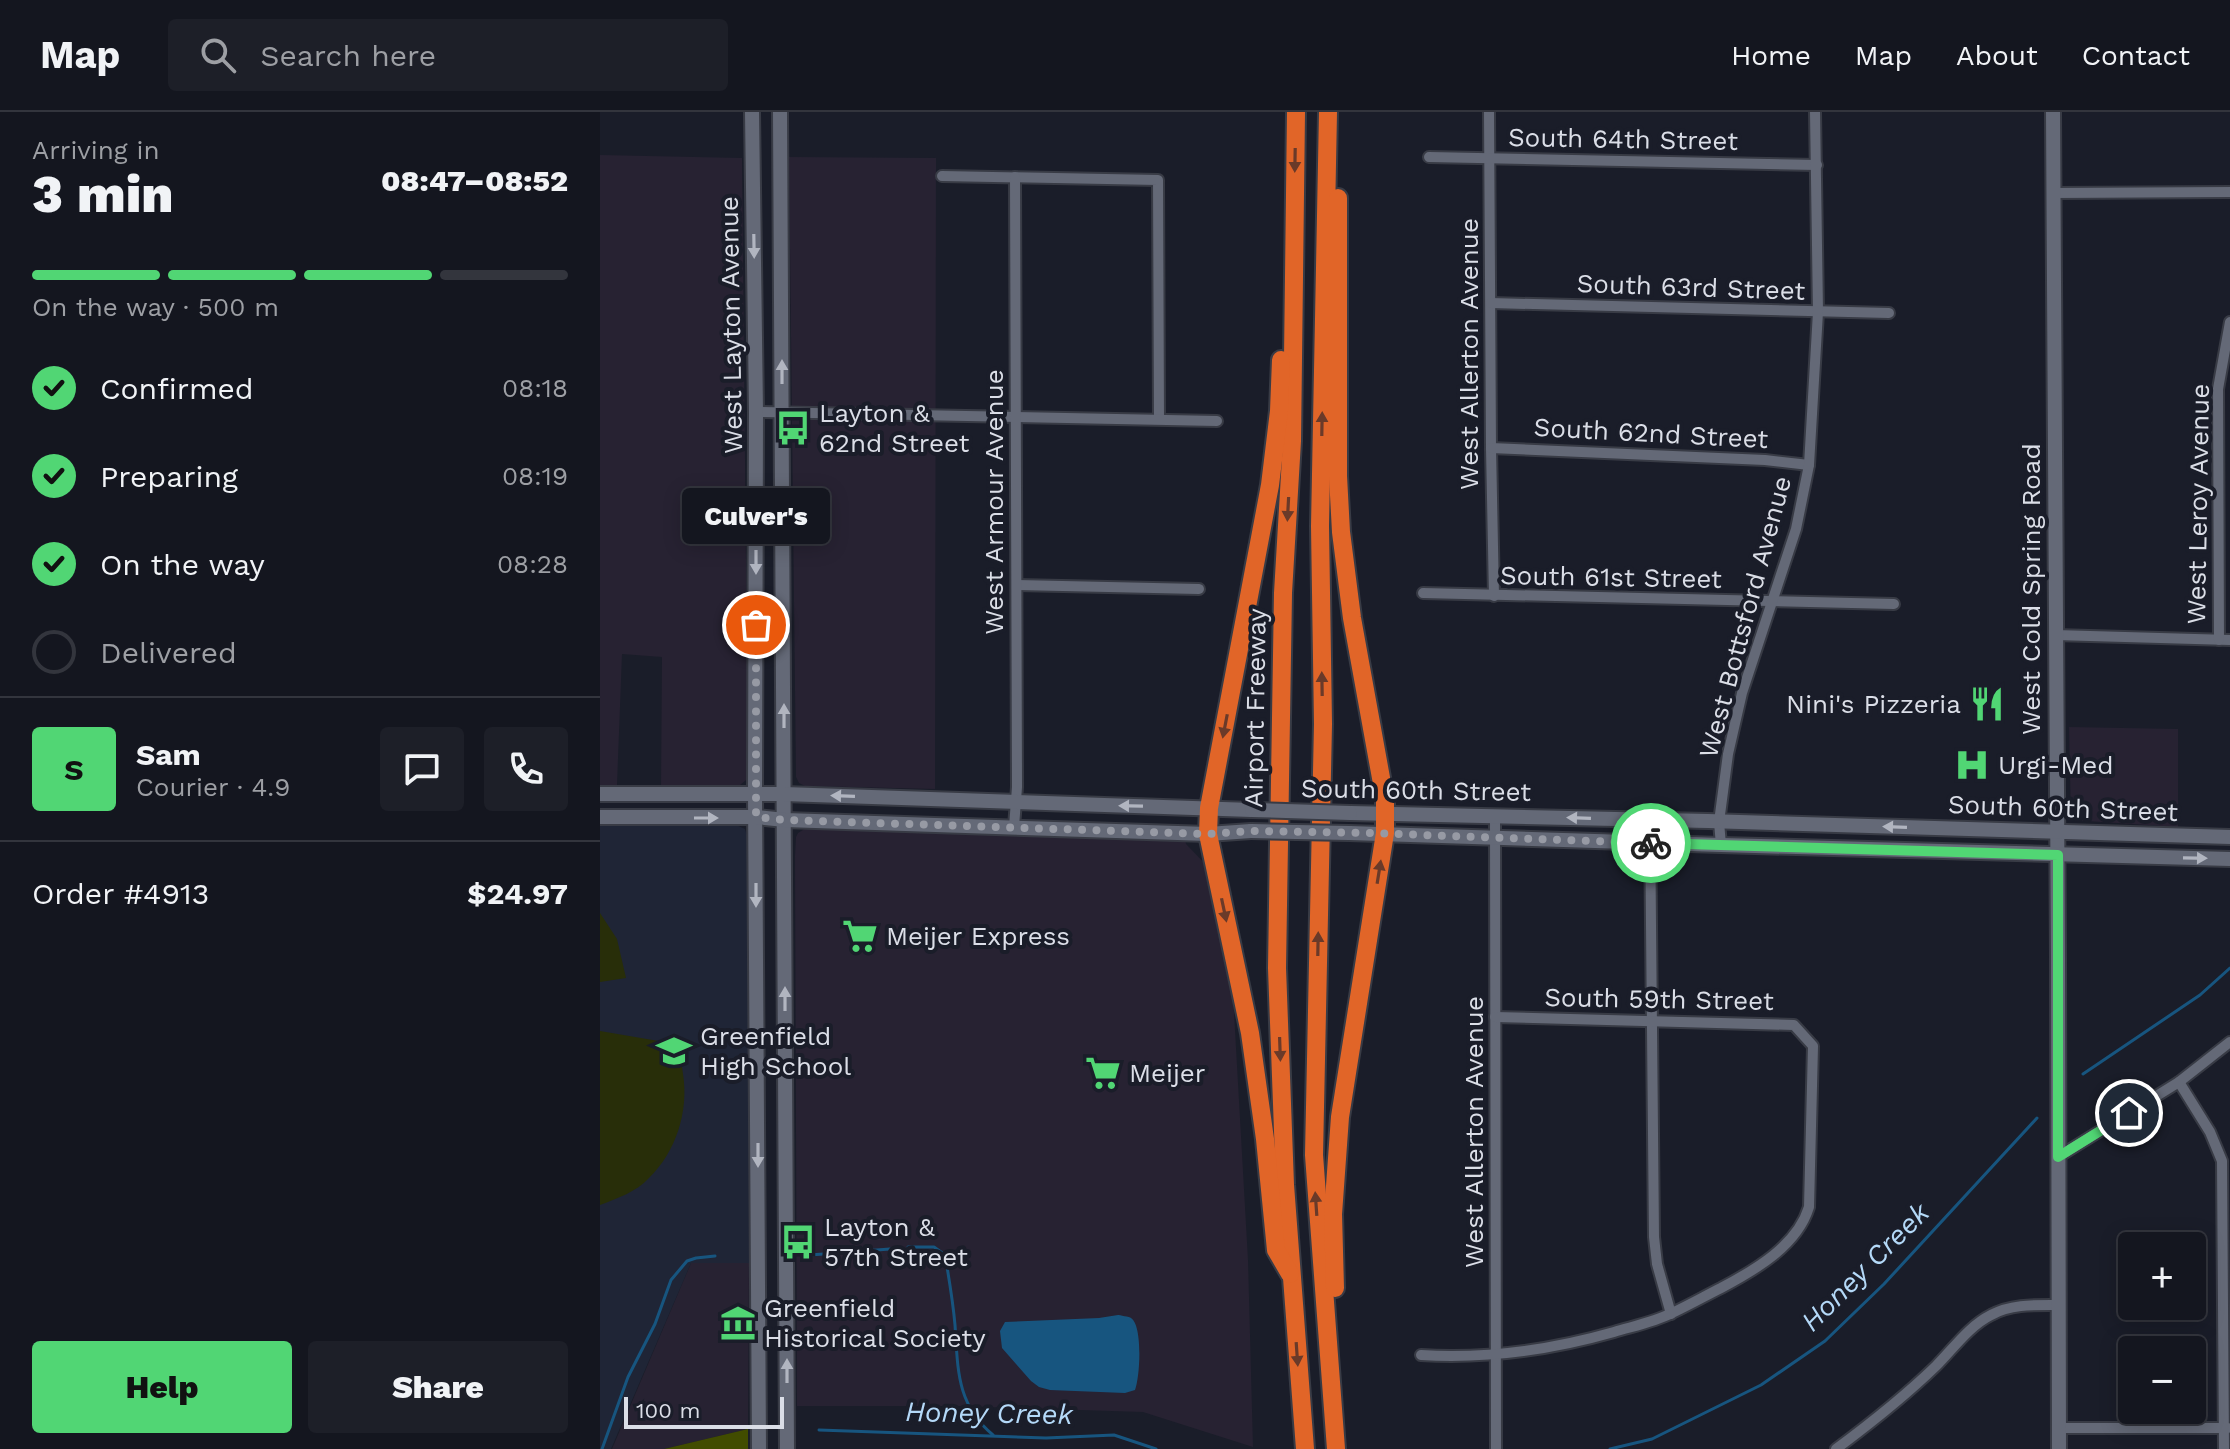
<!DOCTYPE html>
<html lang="en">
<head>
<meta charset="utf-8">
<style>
	:root { --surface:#14161f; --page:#1d1f28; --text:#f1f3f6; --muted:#9d9fa4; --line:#33353d; --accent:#51d674 }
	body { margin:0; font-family:"Work Sans",sans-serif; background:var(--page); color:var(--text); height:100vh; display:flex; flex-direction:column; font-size:30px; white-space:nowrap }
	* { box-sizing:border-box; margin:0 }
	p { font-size:26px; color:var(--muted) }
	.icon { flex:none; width:44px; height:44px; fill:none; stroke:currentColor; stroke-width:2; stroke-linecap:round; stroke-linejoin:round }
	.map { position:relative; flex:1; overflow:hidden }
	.details { display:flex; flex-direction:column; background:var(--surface); width:600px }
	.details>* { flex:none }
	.buttons { position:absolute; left:1518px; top:1120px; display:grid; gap:16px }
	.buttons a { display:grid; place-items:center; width:88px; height:88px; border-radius:8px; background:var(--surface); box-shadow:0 4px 20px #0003,0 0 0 2px var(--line); font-size:40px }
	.scale { position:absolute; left:24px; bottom:20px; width:160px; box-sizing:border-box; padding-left:8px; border:4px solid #dbdee7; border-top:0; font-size:22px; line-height:28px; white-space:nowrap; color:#dbdee7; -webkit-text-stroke:6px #1a1d29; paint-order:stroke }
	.pin { position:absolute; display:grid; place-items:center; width:68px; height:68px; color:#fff; margin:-34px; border:4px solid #fff; border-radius:50%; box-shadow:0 2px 8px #0007 }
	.courier { position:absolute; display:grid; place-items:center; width:80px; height:80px; margin:-40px; border:6px solid #51d674; border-radius:50%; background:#fff; color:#222; box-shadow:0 2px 10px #0007 }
	.bubble { position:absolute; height:56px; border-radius:8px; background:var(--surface); box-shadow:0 4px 20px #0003,0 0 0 2px var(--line); font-size:26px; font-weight:800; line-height:56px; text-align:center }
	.head em { font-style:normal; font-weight:800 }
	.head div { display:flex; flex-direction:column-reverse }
	.head { display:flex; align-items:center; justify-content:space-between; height:136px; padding:0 32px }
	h1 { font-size:52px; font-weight:800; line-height:60px }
	.bar { display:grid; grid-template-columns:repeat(4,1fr); gap:12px 8px; align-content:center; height:96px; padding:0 32px }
	.bar i { height:10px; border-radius:6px; background:var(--line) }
	.bar .current { background:var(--accent) }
	.bar p { grid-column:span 4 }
	.line { display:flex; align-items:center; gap:20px; padding:0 32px; border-top:2px solid var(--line) }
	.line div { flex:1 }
	.round { display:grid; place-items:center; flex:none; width:84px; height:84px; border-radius:8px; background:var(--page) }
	ol { padding:0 32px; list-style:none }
	li { display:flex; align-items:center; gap:24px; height:88px }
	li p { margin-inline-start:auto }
	li .icon { padding:8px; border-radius:50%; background:var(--accent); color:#111; stroke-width:4 }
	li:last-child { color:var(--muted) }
	li i { width:44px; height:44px; border:4px solid var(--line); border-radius:50% }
	.cta { display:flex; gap:16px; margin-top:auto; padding:16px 32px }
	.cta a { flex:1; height:92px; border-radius:8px; background:var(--accent); color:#111; font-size:32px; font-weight:800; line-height:92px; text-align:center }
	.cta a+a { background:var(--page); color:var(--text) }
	header { display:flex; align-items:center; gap:48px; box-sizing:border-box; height:112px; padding:0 40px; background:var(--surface); border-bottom:2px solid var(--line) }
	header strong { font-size:38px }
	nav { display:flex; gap:44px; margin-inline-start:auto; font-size:28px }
	.search { width:560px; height:72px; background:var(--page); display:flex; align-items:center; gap:20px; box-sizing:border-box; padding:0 28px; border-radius:8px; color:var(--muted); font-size:30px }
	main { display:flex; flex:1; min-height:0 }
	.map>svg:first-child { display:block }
	.commercial { fill:#272232 }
	.built { fill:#1f2536 }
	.green { fill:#282e09 }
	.forest { fill:#414c00 }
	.water { fill:#17557f }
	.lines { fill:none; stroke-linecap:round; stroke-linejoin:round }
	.stream { stroke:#17557f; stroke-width:3 }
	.street-casing { stroke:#383b45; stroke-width:14 }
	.secondary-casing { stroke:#383b45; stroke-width:18 }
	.highway-casing { stroke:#383b45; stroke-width:22 }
	.street { stroke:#646977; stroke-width:10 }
	.secondary { stroke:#646977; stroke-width:14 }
	.highway { stroke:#e16528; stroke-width:18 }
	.secondary-bridge-casing { stroke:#383b45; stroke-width:18; stroke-linecap:butt }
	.secondary-bridge { stroke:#646977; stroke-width:14 }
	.oneway { fill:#6a3a29 }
	.oneway2 { fill:#b1b5c0 }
	.done { stroke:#979aa4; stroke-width:8; stroke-dasharray:0 14.4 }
	.route { stroke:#51d674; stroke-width:10 }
	.labels { text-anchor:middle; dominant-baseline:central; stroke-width:8; stroke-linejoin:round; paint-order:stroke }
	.street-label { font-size:26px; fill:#dbdee7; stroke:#1a1d29 }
	.poi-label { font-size:26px; fill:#dbdee7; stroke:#1a1d29; text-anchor:start }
	.water-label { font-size:28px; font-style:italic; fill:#b4d9f8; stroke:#1a1d29 }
</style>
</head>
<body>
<header>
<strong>Map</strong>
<div class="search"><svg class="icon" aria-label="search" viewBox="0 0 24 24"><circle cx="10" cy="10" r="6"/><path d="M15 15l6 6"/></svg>Search here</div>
<nav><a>Home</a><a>Map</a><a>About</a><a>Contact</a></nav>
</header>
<main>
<section class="details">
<div class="head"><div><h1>3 min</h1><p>Arriving in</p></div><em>08:47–08:52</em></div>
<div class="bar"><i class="current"></i><i class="current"></i><i class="current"></i><i></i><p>On the way · 500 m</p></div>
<ol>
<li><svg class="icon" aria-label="check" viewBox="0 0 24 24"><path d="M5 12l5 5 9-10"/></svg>Confirmed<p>08:18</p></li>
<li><svg class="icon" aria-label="check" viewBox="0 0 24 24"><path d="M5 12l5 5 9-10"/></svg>Preparing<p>08:19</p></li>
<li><svg class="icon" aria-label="check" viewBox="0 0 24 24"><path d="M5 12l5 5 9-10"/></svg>On the way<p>08:28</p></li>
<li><i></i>Delivered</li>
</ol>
<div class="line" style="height:144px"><b class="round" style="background:var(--accent);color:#111">S</b><div><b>Sam</b><p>Courier · 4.9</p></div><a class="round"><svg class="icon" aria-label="chat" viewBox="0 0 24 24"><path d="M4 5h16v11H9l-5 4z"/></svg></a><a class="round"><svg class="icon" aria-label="phone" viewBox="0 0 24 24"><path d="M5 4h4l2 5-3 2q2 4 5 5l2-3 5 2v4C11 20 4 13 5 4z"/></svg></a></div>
<div class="line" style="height:104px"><div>Order #4913</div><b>$24.97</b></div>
<div class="cta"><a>Help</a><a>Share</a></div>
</section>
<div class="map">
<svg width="1630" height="1337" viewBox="0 0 1630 1337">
	<rect width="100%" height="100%" fill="#1a1d29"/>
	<!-- commercial -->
	<g class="commercial">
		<polygon points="0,43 142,46 148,648 146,668 140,673 61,675 62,545 22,542 17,673 0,674"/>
		<polygon points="189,45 336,46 335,677 205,674 199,671 196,665"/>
		<polygon points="1469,615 1578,617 1578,715 1471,708"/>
		<polygon points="206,716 585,727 586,732 611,758 632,865 648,1148 653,1335 543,1300 356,1294 197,1294 195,744 196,725 198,721"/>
		<polygon points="91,1151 149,1151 148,1317 64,1337 12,1337"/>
	</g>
	<!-- built -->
	<polygon class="built" points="0,710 134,712 145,717 148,727 149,1151 91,1151 11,1337 0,1337"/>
	<!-- green -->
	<g class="green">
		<polygon points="0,801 17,827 26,866 0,870"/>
		<path d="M0 919 76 932C79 942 82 952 83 962 89 999 76 1040 49 1066 36 1080 18 1086 0 1093Z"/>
	</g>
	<!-- forest -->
	<polygon class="forest" points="148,1317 148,1337 64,1337"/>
	<!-- water -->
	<path class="water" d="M518 1203C519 1203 530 1205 531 1206 543 1214 540 1265 535 1278L525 1281 450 1278 439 1275 431 1269 402 1236 400 1219 405 1210 499 1206Z"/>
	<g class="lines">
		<!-- stream -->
		<g class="stream">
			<polyline points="1483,962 1600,883 1630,856"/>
			<path d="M308 1135H334L345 1143C349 1166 353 1190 355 1213 358 1257 356 1292 393 1323"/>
			<polyline points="210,1143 290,1137"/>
			<polyline points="219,1318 446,1326 514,1323 556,1337"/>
			<polyline points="2,1337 28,1265 55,1212 71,1168 87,1149 96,1146 115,1144"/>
			<polyline points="1010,1337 1052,1327 1161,1273 1225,1229 1284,1172 1437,1006"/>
		</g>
		<!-- street casing -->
		<g class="street-casing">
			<g id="street">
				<polyline points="889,0 891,336 894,484"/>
				<polyline points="829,45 1217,53"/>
				<polyline points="342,64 558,68 559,307"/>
				<polyline points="1453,81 1630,80"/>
				<polyline points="891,191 1289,201"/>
				<polyline points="156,300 617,309"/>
				<polyline points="891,336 1165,348 1209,353"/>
				<polyline points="417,473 599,477"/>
				<polyline points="823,481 1294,492"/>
				<polyline points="1455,523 1630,528"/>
				<polyline points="1619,528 1618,277 1630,210"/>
				<polyline points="895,704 896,1336"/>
				<polyline points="1050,708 1054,1125 1057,1152 1071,1202"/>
				<polyline points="414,715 417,675 415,65"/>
				<polyline points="1121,733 1119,710 1128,642 1142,581 1196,417 1209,353 1218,200 1215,0"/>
				<polyline points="1579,970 1610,1020 1622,1049 1624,1337"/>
				<polyline points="1458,1045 1579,970 1630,930"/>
				<path d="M821 1243C887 1247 951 1238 1014 1220 1034 1214 1054 1210 1072 1201 1089 1193 1105 1184 1121 1176 1155 1158 1197 1134 1209 1095L1213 934 1194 913 895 905"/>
				<polyline points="1459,1316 1628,1316"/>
				<path d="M1236 1337C1271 1311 1305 1284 1336 1254 1353 1237 1369 1214 1391 1203 1411 1192 1435 1193 1458 1193"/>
			</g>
		</g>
		<!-- secondary casing -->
		<g class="secondary-casing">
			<g id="secondary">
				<polyline points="152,0 156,300 155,682 159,1337"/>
				<polyline points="180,0 187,1337"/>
				<polyline points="1453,0 1458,846 1459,1337"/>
				<polyline points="0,682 184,682 652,698"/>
				<polyline points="750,701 1108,709 1630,725"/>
				<polyline points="0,705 156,705 185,708 608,722 651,719"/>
				<polyline points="749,721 1121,733 1630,747"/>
			</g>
		</g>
		<!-- highway casing -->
		<g class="highway-casing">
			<g id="highway">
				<polyline points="696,0 692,329 683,481 677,856 685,1073 705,1337"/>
				<polyline points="728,0 720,414 723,612 714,1043 736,1337"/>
				<polyline points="681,248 679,299 670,373 609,696 608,722 650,921 665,1027 676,1138 690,1162"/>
				<polyline points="735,1176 733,1102 740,1005 785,721 785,688 752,506 741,420 738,364 738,86"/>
			</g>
		</g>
		<!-- street -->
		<use href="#street" class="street"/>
		<!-- secondary -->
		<use href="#secondary" class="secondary"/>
		<!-- highway -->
		<use href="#highway" class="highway"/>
		<!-- secondary-bridge casing -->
		<g class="secondary-bridge-casing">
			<g id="secondary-bridge">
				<polyline points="652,698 750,701"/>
				<polyline points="651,719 749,721"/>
			</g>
		</g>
		<!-- secondary-bridge -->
		<use href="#secondary-bridge" class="secondary-bridge"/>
	</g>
	<!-- one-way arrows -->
	<defs><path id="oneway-solid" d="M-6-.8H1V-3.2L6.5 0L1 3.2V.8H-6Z" transform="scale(2)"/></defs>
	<g class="oneway">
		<use href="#oneway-solid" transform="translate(695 48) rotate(91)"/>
		<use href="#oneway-solid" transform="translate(722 312) rotate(-89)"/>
		<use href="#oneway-solid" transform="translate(688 397) rotate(93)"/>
		<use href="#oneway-solid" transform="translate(722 572) rotate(-91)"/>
		<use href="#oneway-solid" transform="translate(625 614) rotate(101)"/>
		<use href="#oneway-solid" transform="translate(779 760) rotate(-81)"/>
		<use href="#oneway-solid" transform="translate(624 798) rotate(78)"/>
		<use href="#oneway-solid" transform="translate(718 832) rotate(-89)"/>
		<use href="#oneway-solid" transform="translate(680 937) rotate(88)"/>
		<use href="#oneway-solid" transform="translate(716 1092) rotate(-94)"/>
		<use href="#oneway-solid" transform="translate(697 1242) rotate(86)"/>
	</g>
	<g class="oneway2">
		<use href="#oneway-solid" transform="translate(154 134) rotate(89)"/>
		<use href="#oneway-solid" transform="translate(182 260) rotate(-90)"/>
		<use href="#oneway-solid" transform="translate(156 450) rotate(90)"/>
		<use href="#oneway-solid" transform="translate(184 604) rotate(-90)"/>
		<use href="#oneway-solid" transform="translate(243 684) rotate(-178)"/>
		<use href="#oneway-solid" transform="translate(531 694) rotate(-179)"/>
		<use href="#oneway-solid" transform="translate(106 706)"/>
		<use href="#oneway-solid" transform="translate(979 706) rotate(-178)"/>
		<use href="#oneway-solid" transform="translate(1295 715) rotate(-178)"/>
		<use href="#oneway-solid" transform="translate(1595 746) rotate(1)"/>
		<use href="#oneway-solid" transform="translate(156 783) rotate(90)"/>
		<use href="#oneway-solid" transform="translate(185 887) rotate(-90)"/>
		<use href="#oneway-solid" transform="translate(158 1043) rotate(90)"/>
		<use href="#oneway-solid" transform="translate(187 1259) rotate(-90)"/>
	</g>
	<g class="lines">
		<!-- done -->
		<polyline class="done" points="156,513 156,705 185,708 608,722 651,719 767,721 1051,731"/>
		<!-- route -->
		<polyline class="route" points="1051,731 1458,743 1458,1045 1529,1001"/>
	</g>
	<!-- icons -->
	<defs>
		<g id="bus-bare" transform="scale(2.76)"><path d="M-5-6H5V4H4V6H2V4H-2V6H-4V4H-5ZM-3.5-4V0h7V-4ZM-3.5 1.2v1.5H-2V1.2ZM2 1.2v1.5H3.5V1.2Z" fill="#51d674" stroke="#1a1d29" stroke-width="2.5" paint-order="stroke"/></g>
		<g id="restaurant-bare" transform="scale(2.76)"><path d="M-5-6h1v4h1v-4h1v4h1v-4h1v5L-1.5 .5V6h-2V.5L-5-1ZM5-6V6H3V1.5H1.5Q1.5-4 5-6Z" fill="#51d674" stroke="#1a1d29" stroke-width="2.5" paint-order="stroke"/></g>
		<g id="hospital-bare" transform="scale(2.76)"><path d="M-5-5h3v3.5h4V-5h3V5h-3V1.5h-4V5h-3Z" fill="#51d674" stroke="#1a1d29" stroke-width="2.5" paint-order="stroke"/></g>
		<g id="supermarket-bare" transform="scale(2.76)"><path d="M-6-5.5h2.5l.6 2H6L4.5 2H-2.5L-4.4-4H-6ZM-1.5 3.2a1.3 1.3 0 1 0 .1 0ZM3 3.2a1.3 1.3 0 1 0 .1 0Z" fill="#51d674" stroke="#1a1d29" stroke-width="2.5" paint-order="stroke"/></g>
		<g id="school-bare" transform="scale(2.76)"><path d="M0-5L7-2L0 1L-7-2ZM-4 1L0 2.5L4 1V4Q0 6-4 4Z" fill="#51d674" stroke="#1a1d29" stroke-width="2.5" paint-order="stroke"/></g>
		<g id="museum-bare" transform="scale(2.76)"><path d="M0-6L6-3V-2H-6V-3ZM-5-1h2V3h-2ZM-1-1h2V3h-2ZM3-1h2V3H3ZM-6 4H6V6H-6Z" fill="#51d674" stroke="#1a1d29" stroke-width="2.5" paint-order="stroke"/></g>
	</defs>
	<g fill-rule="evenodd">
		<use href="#bus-bare" x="193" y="316"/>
		<use href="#restaurant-bare" x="1387" y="592"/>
		<use href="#hospital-bare" x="1372" y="653"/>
		<use href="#supermarket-bare" x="260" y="824"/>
		<use href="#school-bare" x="74" y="939"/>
		<use href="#supermarket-bare" x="503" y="961"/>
		<use href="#bus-bare" x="198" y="1130"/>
		<use href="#museum-bare" x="138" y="1211"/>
	</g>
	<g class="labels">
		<!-- street labels -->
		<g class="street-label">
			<text transform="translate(1023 27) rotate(1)">South 64th Street</text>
			<text transform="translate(1091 175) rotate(2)">South 63rd Street</text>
			<text transform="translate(131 213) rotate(-91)">West Layton Avenue</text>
			<text transform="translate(869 242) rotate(-90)">West Allerton Avenue</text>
			<text transform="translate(1051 321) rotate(3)">South 62nd Street</text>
			<text transform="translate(394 390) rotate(-90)">West Armour Avenue</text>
			<text transform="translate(1598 392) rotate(-89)">West Leroy Avenue</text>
			<text transform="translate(1011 465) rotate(1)">South 61st Street</text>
			<text transform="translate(1431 477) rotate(-90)">West Cold Spring Road</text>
			<text transform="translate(1145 505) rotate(-75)">West Bottsford Avenue</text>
			<text transform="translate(655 596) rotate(-89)">Airport Freeway</text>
			<text transform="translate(816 678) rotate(1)">South 60th Street</text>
			<text transform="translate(1463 696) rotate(2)">South 60th Street</text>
			<text transform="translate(1059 887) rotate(1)">South 59th Street</text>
			<text transform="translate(874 1020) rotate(-90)">West Allerton Avenue</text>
		</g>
		<!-- poi labels -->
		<g class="poi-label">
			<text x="219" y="301">Layton &amp;<tspan x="219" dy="30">62nd Street</tspan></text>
			<text x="1361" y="592" text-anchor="end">Nini's Pizzeria</text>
			<text x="1398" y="653">Urgi-Med</text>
			<text x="286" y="824">Meijer Express</text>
			<text x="100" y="924">Greenfield<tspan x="100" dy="30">High School</tspan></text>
			<text x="529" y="961">Meijer</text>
			<text x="224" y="1115">Layton &amp;<tspan x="224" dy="30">57th Street</tspan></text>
			<text x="164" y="1196">Greenfield<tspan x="164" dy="30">Historical Society</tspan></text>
		</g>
		<!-- water labels -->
		<g class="water-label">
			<text transform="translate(1265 1155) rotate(-45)">Honey Creek</text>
			<text transform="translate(389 1301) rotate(1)">Honey Creek</text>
		</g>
	</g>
</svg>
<div class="buttons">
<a>+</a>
<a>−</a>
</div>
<div class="scale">100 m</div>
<div class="pin" style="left:156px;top:513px;background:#ea580c"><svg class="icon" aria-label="bag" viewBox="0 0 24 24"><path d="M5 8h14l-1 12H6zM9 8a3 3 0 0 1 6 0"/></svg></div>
<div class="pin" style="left:1529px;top:1001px;background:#1f2937"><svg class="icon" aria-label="home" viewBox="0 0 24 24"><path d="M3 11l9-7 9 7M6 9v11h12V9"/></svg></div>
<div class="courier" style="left:1051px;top:731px"><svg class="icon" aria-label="bike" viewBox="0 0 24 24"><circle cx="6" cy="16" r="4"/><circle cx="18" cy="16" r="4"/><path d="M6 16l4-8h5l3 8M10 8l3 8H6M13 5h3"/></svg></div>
<div class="bubble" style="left:82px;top:376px;width:148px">Culver's</div>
</div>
</main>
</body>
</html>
